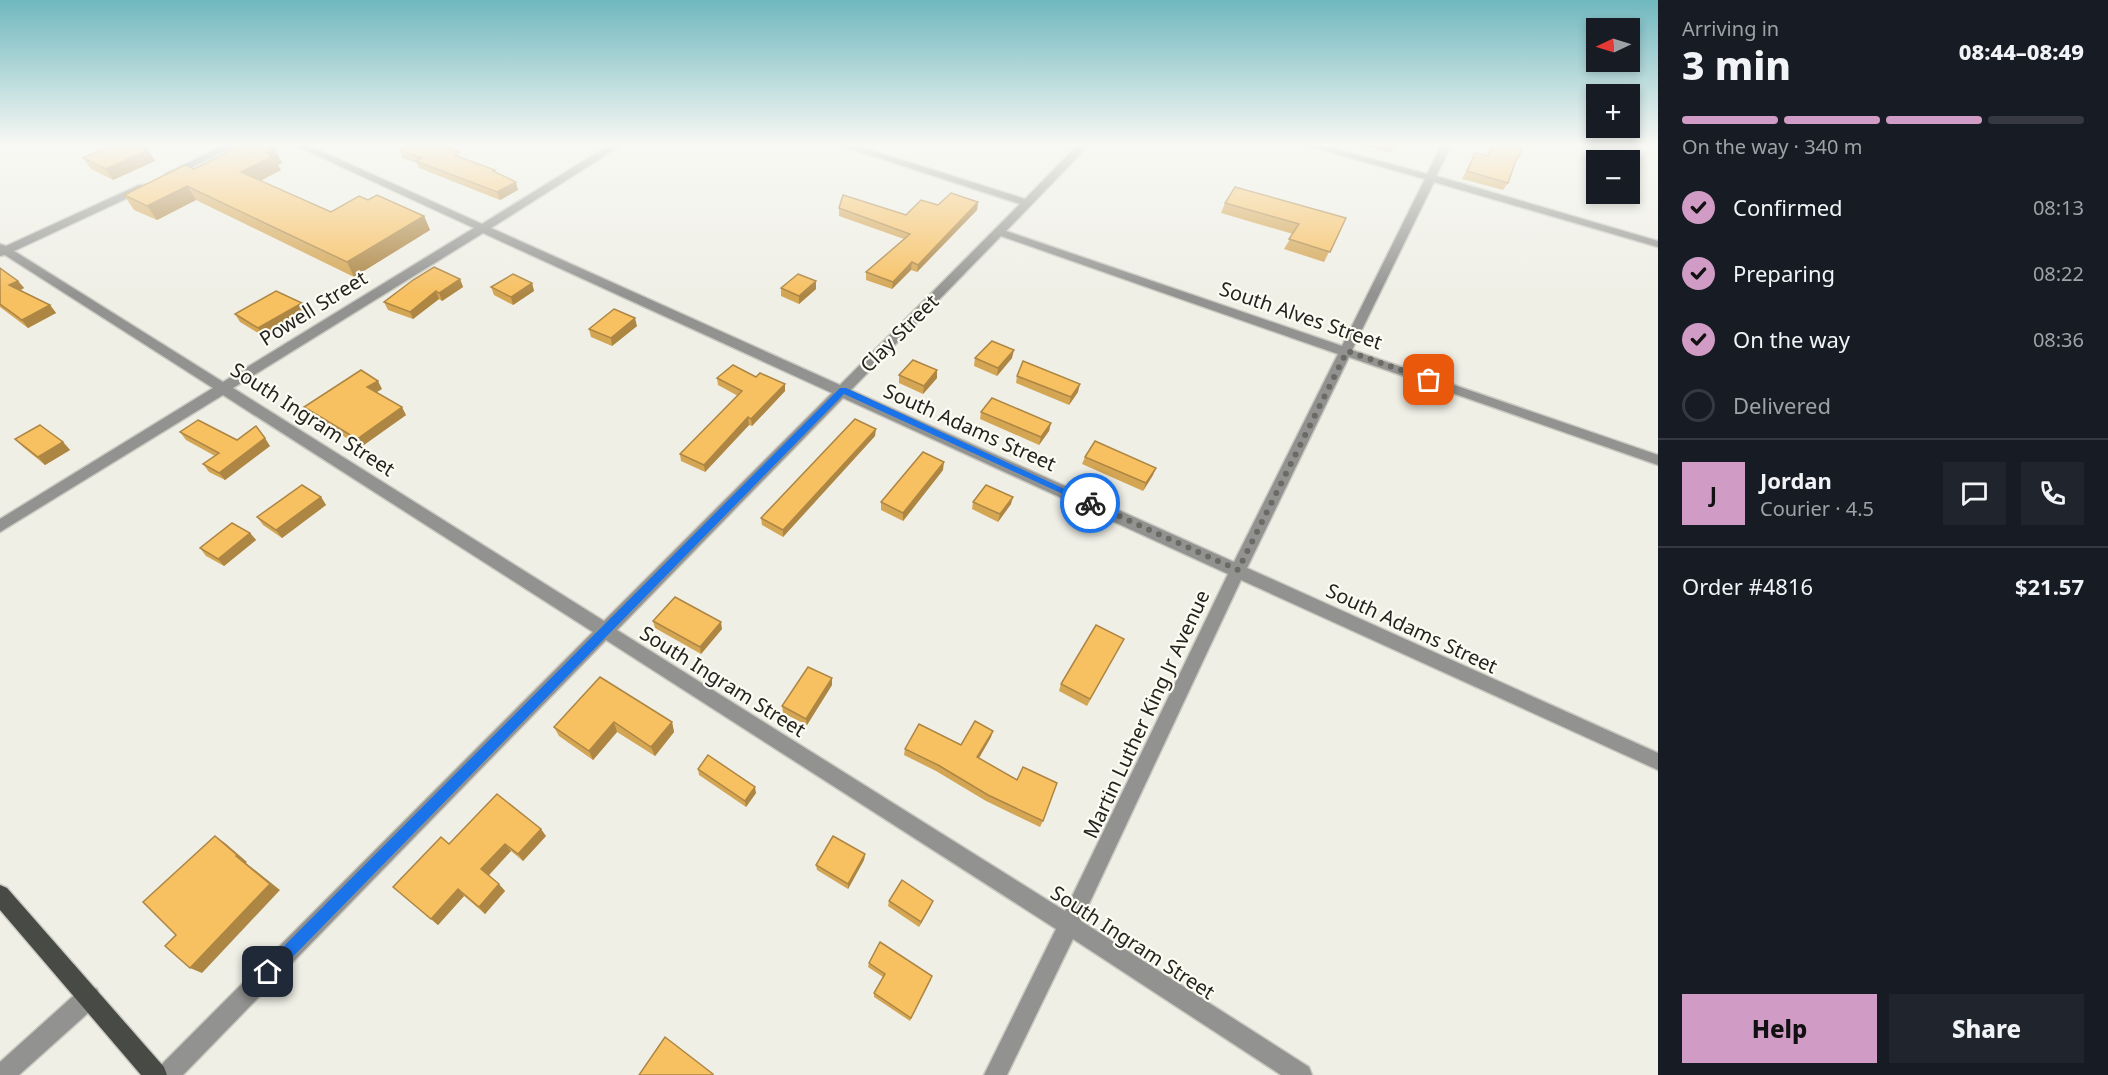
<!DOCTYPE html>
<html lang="en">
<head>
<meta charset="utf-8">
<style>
	:root { --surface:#171b24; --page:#20242c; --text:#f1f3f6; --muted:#9ea1a6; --line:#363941; --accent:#d09cc5 }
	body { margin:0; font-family:"Noto Sans",sans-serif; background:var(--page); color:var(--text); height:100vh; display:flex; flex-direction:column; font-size:22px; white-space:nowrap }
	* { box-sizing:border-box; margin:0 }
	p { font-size:20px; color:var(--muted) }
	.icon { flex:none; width:33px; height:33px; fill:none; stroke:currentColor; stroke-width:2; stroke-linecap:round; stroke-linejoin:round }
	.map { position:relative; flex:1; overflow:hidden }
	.details { display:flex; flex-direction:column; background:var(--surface); width:450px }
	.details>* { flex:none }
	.needle { width:39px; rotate:266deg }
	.controls { position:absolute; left:1586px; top:18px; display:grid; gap:12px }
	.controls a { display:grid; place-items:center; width:54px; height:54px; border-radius:0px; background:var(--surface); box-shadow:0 3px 9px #0003; font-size:30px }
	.pin { position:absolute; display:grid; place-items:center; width:51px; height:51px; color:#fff; margin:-26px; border-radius:12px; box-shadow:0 3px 9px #0006 }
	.courier { position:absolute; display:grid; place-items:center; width:60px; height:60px; margin:-30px; border:4px solid #1a73e8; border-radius:50%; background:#fff; color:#222; box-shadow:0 2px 8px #0007 }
	.head em { font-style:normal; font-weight:800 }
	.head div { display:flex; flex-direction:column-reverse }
	.head { display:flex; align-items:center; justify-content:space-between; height:102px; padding:0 24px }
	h1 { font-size:39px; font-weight:800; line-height:45px }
	.bar { display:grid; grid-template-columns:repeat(4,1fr); gap:9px 6px; align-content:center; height:72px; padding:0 24px }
	.bar i { height:8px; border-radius:4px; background:var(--line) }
	.bar .active { background:var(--accent) }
	.bar p { grid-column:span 4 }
	.line { display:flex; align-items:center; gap:15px; padding:0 24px; border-top:2px solid var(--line) }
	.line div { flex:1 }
	.round { display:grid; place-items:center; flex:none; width:63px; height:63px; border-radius:0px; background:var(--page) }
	ol { padding:0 24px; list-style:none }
	li { display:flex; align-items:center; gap:18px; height:66px }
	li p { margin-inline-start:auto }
	li .icon { padding:6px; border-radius:50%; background:var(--accent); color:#111; stroke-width:4 }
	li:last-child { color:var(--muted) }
	li i { width:33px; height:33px; border:3px solid var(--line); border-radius:50% }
	.action { display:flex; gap:12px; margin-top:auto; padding:12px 24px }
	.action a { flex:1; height:69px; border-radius:0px; background:var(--accent); color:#111; font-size:24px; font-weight:800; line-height:69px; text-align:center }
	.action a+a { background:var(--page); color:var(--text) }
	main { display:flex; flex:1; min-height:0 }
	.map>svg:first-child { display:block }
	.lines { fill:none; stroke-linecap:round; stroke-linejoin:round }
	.minor-casing { stroke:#cacac2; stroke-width:3 }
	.major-casing { stroke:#cacac2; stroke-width:3 }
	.minor { fill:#929390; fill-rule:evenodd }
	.major { fill:#484b45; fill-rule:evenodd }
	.wall { fill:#d4a553 }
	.shaded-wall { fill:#ad8644 }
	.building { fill:#f7c061; stroke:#ad8644; stroke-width:1.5 }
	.route { fill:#1a73e8 }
	.done { stroke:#6b6a65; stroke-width:6; stroke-dasharray:0 10.8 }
	.labels { text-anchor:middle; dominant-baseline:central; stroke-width:4.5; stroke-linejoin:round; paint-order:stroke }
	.street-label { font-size:20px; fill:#242320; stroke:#fcfcf3 }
</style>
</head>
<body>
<main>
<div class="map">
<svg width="1658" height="1075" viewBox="0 0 1658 1075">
	<rect width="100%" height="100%" fill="#efefe6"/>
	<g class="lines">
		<!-- minor casing -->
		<g class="minor-casing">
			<g id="minor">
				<polygon points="227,144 240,144 174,176 165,174"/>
				<path d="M292 144H305L482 224 611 144H623L491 228 840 385 1020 204 836 144H851L1025 199 1079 144H1090L1006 231 1342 346 1425 179 1301 144H1317L1427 174 1442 144H1452L1436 176 1658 241V247L1434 182 1352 350 1658 455V465L1349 357 1247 568 1658 753V770L1241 580 1081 921 1309 1067 1312 1075H1281L1073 939 1007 1075H984L1056 929 606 640 183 1075H156L159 1067 593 632 223 395 0 532V519L213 388 5 255 0 256V244L6 246 139 185H147V189L14 251 223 382 474 228ZM483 233 832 393 604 621 233 388ZM1001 236 1338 354 1234 562 851 390ZM843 398 1228 574 1065 911 617 630Z"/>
				<polygon points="89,986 97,989 100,997 97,1005 19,1075 0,1075 0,1062 81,989"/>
			</g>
		</g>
		<!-- major casing -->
		<g class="major-casing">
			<polygon id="major" points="0,885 7,888 164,1067 167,1075 141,1075 0,910"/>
		</g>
		<!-- minor -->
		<use href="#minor" class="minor"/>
		<!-- major -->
		<use href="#major" class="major"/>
	</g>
	<!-- wall -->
	<g class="wall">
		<polygon points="1355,144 1395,144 1391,153"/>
		<polygon points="1491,144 1523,144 1519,157 1514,165 1508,183 1503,190 1462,179 1475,153 1487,156"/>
		<polygon points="275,149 282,163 278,165 281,170 261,181 331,212 424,216 430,230 354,277 196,200 157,220 134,210 124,195 194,169"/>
		<polygon points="148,150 155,161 113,180 91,169 83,158"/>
		<polygon points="400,150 461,158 495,170 495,172 518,190 500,200 419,168 417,163 402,158"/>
		<polygon points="978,202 977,210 917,272 911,270 892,289 866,280 866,272 904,239 839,216 839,208 906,215 938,205"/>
		<polygon points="1225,203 1346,218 1324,262 1284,249 1293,234 1221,213"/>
		<polygon points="0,268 18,281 24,288 21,290 50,305 56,313 28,328 0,307"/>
		<polygon points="460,279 463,287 442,301 439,299 413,319 388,310 384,302"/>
		<polygon points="816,281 816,289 799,304 781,296 781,288"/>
		<polygon points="532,283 534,291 513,305 494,295 491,287"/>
		<polygon points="302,303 306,311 263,336 240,322 235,314"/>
		<polygon points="637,326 612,346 591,337 589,329"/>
		<polygon points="975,358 1012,358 997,376 974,366"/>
		<polygon points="937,370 937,378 923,394 899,383 899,375"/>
		<polygon points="1017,376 1078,392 1069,405 1016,383"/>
		<polygon points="756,377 785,391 752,426 749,425 705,472 681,461 680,454 738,396 718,385 717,378"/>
		<polygon points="382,389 376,392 406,415 361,447 309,415 304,407"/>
		<polygon points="981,412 1051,423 1049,431 1039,445 980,419"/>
		<polygon points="180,432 237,440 270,446 225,480 209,472 203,464 215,456 186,440"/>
		<polygon points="875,436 783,537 762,525 761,518"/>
		<polygon points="15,439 63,442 70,450 45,465 23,447"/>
		<polygon points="1085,457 1153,475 1143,491 1082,464"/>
		<polygon points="943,470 903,521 881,510 881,502"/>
		<polygon points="321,497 326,505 282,538 263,525 257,517"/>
		<polygon points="973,502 1011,504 998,522 972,509"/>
		<polygon points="250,533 256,540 224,566 206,556 200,548"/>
		<polygon points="653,621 722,629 701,654 655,628"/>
		<polygon points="1120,646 1087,706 1059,691 1061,684"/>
		<polygon points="600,677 672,722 674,732 655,756 617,732 593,760 559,736 554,727"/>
		<polygon points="832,678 832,685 807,725 783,713 782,706"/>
		<polygon points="991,737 979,758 1043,821 1040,827 986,801 936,771 904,755 905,749 961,745"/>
		<polygon points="698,769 756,793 746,807 699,775"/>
		<polygon points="546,836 523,861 511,851 489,875 505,891 485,914 464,896 438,925 393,887 449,844"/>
		<polygon points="865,854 864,860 848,889 817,870 816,865"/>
		<polygon points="889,901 931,906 919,927 888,906"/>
		<polygon points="869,963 931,980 910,1021 874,997 874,993 883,977 868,967"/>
	</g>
	<!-- shaded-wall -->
	<g class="shaded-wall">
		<polygon points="275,149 282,163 278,165 281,170 249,186 241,172 266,153"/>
		<polygon points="148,150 155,161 113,180 106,169"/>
		<polygon points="516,182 518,190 500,200 497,192"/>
		<polygon points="187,186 196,200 157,220 147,206"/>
		<polygon points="978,202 977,210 917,272 918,265"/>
		<polygon points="424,216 430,230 354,277 347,262"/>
		<polygon points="912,262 911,270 892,289 893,282"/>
		<polygon points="460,279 463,287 442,301 439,293"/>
		<polygon points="18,281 24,288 16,292 9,285"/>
		<polygon points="816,281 816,289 799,304 799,296"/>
		<polygon points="532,283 534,291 513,305 511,297"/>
		<polygon points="436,291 439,299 413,319 410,312"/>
		<polygon points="302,303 306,311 263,336 258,328"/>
		<polygon points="50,305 56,313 28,328 22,320"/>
		<polygon points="635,318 637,326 612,346 611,338"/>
		<polygon points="1014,350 1012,358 997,376 998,368"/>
		<polygon points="937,370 937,378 923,394 924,386"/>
		<polygon points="378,381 382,389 372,395 367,387"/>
		<polygon points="785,384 785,391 752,426 751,419"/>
		<polygon points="1080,384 1078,392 1069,405 1071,397"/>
		<polygon points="402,407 406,415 361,447 357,439"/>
		<polygon points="748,417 749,425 705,472 704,465"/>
		<polygon points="1051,423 1049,431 1039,445 1041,437"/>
		<polygon points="876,429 875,436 783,537 783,530"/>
		<polygon points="265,438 270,446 225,480 219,473"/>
		<polygon points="63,442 70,450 45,465 38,457"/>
		<polygon points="944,462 943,470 903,521 903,513"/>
		<polygon points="1156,468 1153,475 1143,491 1146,483"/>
		<polygon points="321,497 326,505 282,538 276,530"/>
		<polygon points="1013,497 1011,504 998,522 1000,514"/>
		<polygon points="250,533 256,540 224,566 218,559"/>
		<polygon points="721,622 722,629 701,654 700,647"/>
		<polygon points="832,678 832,685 807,725 806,719"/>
		<polygon points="614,722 617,732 593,760 589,751"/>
		<polygon points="672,722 674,732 655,756 651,747"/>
		<polygon points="993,731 991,737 976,763 977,757"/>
		<polygon points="755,787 756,793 746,807 745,801"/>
		<polygon points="541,829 546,836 523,861 518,854"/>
		<polygon points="215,836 225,843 247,862 246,863 280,890 202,973 190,968 236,856"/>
		<polygon points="505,844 511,851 488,876 481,869"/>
		<polygon points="865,854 864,860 848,889 848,884"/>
		<polygon points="499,884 505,891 485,914 479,907"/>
		<polygon points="458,889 464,896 438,925 431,919"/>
		<polygon points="933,901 931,906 919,927 921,922"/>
	</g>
	<!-- building -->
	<g class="building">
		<polygon points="115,144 136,144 148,150 106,169 83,158"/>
		<polygon points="245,144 264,144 275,149 266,153 273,156 241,172 331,212 359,196 368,200 377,195 424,216 347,262 187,186 147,206 124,195 185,165 194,169"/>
		<polygon points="410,144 441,144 459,152 454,155 495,170 493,171 516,182 497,192 416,161 422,158 400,150"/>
		<polygon points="1493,144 1523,144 1519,157 1517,157 1508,183 1467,171 1475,153 1489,156"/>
		<polygon points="1235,187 1346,218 1330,252 1289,239 1299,224 1225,203"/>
		<polygon points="951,193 978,202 918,265 912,262 893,282 866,272 910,234 839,208 843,195 906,215 921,200 938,205"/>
		<polygon points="434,267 460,279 439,293 436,291 410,312 384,302 413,280"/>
		<polygon points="0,268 18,281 9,285 50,305 22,320 0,304"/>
		<polygon points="513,274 532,283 511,297 491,287"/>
		<polygon points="798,274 816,281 799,296 781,288"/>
		<polygon points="276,291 302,303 258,328 235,314"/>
		<polygon points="614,309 635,318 611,338 589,329"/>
		<polygon points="992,341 1014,350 998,368 975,358"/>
		<polygon points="913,360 937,370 924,386 899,375"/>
		<polygon points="1023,361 1080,384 1071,397 1017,376"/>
		<polygon points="733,365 756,377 760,373 785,384 751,419 748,417 704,465 680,454 742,391 717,378"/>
		<polygon points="361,370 378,381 367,387 402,407 357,439 304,407"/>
		<polygon points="992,398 1051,423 1041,437 981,412"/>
		<polygon points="855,419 876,429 783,530 761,518"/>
		<polygon points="198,420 237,440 256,426 265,438 219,473 203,464 219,453 180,432"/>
		<polygon points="40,425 63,442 38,457 15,439"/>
		<polygon points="1095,441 1156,468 1146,483 1085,457"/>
		<polygon points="923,452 944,462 903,513 881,502"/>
		<polygon points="302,485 321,497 276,530 257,517"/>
		<polygon points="986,485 1013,497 1000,514 973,502"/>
		<polygon points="232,523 250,533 218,559 200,548"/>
		<polygon points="675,597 721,622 700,647 653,621"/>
		<polygon points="1096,625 1124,639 1090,699 1061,684"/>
		<polygon points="808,667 832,678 806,719 782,706"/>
		<polygon points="600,677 672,722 651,747 614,722 589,751 554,727"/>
		<polygon points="975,721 993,731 977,757 1017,780 1023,767 1057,783 1043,821 988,795 938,765 905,749 919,724 961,745"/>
		<polygon points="708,755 755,787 745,801 698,769"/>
		<polygon points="497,794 541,829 518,854 505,844 481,869 499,884 479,907 458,889 431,919 393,887 441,837 449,844"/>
		<polygon points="215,836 237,855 236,856 270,884 190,968 165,946 176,935 143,902"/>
		<polygon points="833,836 865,854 848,884 816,865"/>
		<polygon points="902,880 933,901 921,922 889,901"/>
		<polygon points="880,942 932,976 911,1018 874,993 885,974 869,963"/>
		<polygon points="665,1037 713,1074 712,1075 639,1075"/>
	</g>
	<!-- sky -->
	<linearGradient id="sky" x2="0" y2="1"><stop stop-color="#70b8bf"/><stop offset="0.49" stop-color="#f8f8f4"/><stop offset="1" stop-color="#f8f8f4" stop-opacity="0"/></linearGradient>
	<rect width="1658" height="295" fill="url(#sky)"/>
	<!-- route -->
	<polygon class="route" points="840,388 846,388 1095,503 1090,506 1087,505 844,394 273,977 268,979 263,977 261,972 263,967"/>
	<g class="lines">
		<!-- done -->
		<polyline class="done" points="1090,503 1238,570 1347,351 1429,380"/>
	</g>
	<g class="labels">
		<!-- street labels -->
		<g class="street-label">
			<text transform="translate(313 308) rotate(-32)">Powell Street</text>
			<text transform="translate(1301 315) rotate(19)">South Alves Street</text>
			<text transform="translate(899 333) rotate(-45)">Clay Street</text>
			<text transform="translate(313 419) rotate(33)">South Ingram Street</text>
			<text transform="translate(970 427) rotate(24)">South Adams Street</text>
			<text transform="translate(1412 628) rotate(25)">South Adams Street</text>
			<text transform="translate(723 681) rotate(32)">South Ingram Street</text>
			<text transform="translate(1146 714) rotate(-65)">Martin Luther King Jr Avenue</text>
			<text transform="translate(1133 942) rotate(33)">South Ingram Street</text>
		</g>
	</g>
</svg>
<div class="controls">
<a><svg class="needle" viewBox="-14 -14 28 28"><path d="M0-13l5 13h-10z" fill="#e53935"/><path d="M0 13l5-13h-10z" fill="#9ea1a6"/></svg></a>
<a>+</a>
<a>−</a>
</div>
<div class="pin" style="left:1429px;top:380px;background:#ea580c"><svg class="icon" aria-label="bag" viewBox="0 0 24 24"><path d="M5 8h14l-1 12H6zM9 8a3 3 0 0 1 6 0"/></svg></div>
<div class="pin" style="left:268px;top:972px;background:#1f2937"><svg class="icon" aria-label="home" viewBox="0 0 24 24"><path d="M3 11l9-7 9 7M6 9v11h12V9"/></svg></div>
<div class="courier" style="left:1090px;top:503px"><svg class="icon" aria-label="bike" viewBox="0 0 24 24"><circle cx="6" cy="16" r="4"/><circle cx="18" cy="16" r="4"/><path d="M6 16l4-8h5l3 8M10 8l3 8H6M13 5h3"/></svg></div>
</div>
<section class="details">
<div class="head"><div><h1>3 min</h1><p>Arriving in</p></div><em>08:44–08:49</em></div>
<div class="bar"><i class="active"></i><i class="active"></i><i class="active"></i><i></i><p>On the way · 340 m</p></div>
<ol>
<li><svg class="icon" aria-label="check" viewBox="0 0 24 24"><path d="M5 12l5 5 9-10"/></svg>Confirmed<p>08:13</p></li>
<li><svg class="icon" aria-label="check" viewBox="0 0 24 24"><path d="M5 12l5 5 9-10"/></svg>Preparing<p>08:22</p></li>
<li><svg class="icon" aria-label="check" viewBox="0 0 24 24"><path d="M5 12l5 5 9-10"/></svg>On the way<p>08:36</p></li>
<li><i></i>Delivered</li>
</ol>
<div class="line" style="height:108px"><b class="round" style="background:var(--accent);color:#111">J</b><div><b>Jordan</b><p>Courier · 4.5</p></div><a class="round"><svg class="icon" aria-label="chat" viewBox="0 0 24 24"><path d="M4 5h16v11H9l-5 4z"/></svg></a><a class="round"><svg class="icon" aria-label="phone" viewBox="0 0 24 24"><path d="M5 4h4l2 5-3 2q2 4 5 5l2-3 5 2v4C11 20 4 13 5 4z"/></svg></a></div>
<div class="line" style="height:78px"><div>Order #4816</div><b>$21.57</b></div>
<div class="action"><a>Help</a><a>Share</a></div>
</section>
</main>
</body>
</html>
